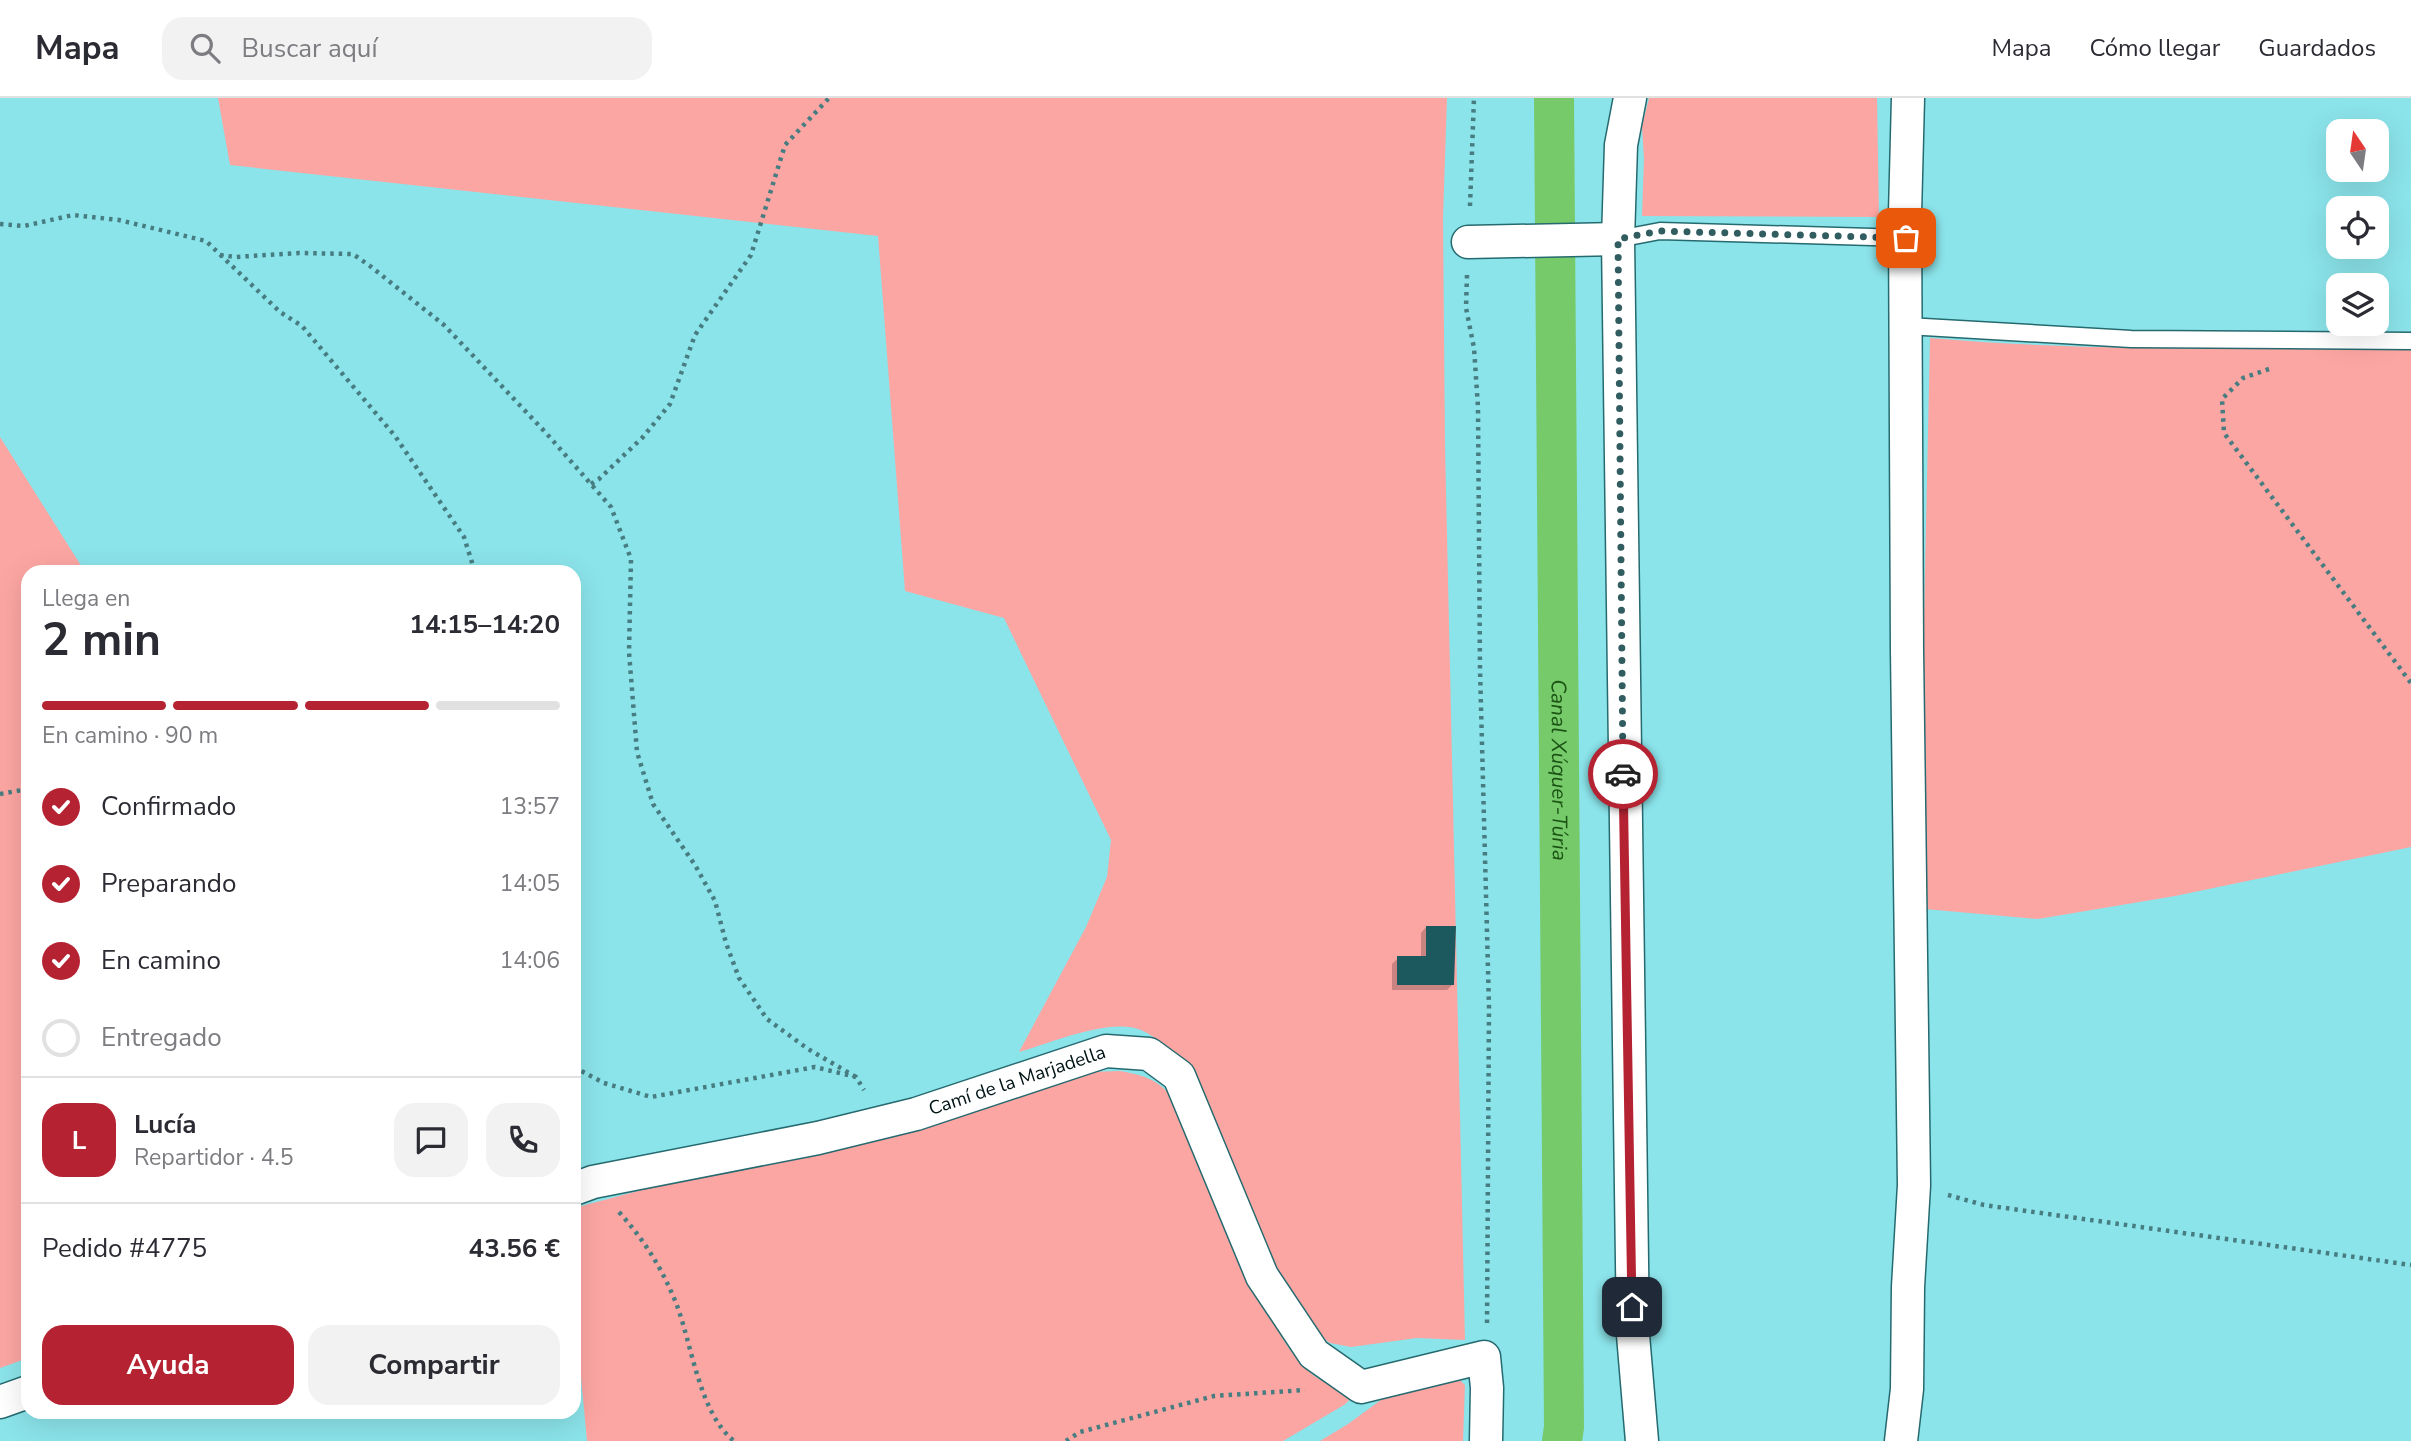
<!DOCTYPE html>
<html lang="es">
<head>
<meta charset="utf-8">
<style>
	:root { --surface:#fff; --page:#f2f2f3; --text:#2b2b33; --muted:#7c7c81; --line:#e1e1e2; --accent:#b52333 }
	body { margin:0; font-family:"Nunito Sans",sans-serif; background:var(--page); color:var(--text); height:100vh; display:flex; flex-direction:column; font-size:26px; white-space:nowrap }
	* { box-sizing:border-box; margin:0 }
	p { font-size:23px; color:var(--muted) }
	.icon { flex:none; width:38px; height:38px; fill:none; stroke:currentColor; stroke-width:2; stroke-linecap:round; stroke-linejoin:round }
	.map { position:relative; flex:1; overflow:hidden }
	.drawer { position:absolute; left:21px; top:467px; width:560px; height:854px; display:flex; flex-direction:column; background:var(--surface); border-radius:21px; box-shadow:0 7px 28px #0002 }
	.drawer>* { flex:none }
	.needle { width:46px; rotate:347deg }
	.buttons { position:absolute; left:2326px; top:21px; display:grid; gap:14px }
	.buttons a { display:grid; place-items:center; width:63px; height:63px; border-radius:14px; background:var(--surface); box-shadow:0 7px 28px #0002; font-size:35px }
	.pin { position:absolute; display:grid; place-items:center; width:60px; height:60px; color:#fff; margin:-30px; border-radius:14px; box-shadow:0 4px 10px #0006 }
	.courier { position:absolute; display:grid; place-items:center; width:70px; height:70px; margin:-35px; border:5px solid #b52333; border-radius:50%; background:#fff; color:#222; box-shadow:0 2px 9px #0007 }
	.headline em { font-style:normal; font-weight:700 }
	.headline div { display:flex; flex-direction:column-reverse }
	.headline { display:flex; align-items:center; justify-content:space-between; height:119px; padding:0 21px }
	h1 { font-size:46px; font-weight:700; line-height:52px }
	.bar { display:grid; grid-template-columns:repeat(4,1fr); gap:10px 7px; align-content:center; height:84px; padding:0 21px }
	.bar i { height:9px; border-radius:5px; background:var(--line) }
	.bar .active { background:var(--accent) }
	.bar p { grid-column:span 4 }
	.line { display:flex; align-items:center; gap:18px; padding:0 21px; border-top:2px solid var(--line) }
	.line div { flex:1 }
	.round { display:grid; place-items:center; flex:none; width:74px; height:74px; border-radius:21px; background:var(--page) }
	ol { padding:0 21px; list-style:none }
	li { display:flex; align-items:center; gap:21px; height:77px }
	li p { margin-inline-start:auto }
	li .icon { padding:7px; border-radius:50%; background:var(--accent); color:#fff; stroke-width:4 }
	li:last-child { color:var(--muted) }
	li i { width:38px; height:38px; border:4px solid var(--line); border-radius:50% }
	.button { display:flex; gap:14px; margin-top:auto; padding:14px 21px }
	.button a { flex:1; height:80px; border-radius:21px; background:var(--accent); color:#fff; font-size:28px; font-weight:700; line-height:80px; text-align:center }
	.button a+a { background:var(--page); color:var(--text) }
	header { display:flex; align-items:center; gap:42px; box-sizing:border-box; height:98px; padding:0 35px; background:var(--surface); border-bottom:2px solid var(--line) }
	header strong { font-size:33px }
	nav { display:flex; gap:38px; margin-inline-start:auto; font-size:24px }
	.search { width:490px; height:63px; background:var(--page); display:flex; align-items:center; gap:18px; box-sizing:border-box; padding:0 24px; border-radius:21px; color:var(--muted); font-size:26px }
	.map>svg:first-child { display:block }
	.green { fill:#fca6a3 }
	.shadow { fill:#0003 }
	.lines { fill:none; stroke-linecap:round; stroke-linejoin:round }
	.canal { stroke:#76ca6a; stroke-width:40 }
	.building { fill:#1b595e }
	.lane-casing { stroke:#256a6f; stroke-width:19 }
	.street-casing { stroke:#256a6f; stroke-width:35 }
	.path { stroke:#477d81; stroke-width:4.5; stroke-dasharray:3.5 5; stroke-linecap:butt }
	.lane { stroke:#fff; stroke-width:16 }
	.street { stroke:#fff; stroke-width:32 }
	.done { stroke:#315c60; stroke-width:7; stroke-dasharray:0 12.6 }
	.route { stroke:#b52333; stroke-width:9 }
	.labels { text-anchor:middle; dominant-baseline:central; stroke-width:7; stroke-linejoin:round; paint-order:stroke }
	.street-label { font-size:19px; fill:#001315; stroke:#8be4ea }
	.water-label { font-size:21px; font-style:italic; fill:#1a5313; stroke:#8be4ea }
</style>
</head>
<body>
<header>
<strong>Mapa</strong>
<div class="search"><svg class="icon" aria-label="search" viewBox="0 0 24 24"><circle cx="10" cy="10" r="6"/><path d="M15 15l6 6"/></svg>Buscar aquí</div>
<nav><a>Mapa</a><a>Cómo llegar</a><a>Guardados</a></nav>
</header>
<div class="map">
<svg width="2411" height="1343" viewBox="0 0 2411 1343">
	<rect width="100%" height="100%" fill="#8be4ea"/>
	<!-- green -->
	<g class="green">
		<path d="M218 0H1447L1443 120 1445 348 1465 1242 1417 1240 1351 1249 1330 1245 1313 1233 1276 1180 1179 963C1167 950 1157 939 1141 932 1111 919 1050 945 1019 954L1086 829 1107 779 1111 742 1004 520 905 493 878 138 230 67Z"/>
		<polygon points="1649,0 1877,0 1879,119 1642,118 1644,61 1642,28"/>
		<path d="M1930 240C2090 254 2250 250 2411 250V749L2175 798 2038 821 1925 811 1923 568Z"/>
		<polygon points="0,339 85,474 28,474 28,1260 0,1270"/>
		<path d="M1120 973C1152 979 1160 983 1180 1009 1198 1050 1215 1091 1233 1132 1252 1175 1279 1258 1321 1282 1336 1291 1352 1288 1368 1285L1344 1307 1283 1343H587L574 1205V1110L672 1084 869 1044 937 1021 1090 974Z"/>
		<polygon points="1454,1277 1465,1287 1463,1343 1320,1343 1348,1326 1396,1291"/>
	</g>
	<!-- shadow -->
	<polygon class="shadow" points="1426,829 1453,886 1447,892 1392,892 1392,866 1398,860 1421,860 1421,835"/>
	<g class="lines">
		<!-- canal -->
		<path class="canal" id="s1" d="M1554 0 1564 1329 1562 1343"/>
	</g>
	<!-- building -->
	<polygon class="building" points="1426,828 1456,828 1454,887 1397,887 1397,858 1426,858"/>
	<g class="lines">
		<!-- lane casing -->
		<g class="lane-casing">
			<g id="lane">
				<polyline points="1618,141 1660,133 1906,140"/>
				<polyline points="1907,228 2131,241 2411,243"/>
			</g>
		</g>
		<!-- street casing -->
		<g class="street-casing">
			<g id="street">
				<polyline points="1630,0 1621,47 1618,141 1633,1237 1642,1343"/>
				<polyline points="1468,144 1618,141"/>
				<path id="s2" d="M574 1091 593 1084 818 1040 916 1016 1106 953 1149 956 1179 978 1262 1178 1314 1256 1361 1289 1484 1259 1487 1290 1486 1343"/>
				<polyline points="0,1304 28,1294"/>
				<polyline points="1901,1343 1907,1291 1908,1189 1914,1087 1907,552 1905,116 1908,0"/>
			</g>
		</g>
		<!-- path -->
		<g class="path">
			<polyline points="1470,108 1474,0"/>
			<polyline points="0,126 24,128 73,117 119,122 206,143 280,214 302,228 395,338 464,439 475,474"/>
			<polyline points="220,157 235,159 299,155 353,156 370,168 444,227 547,336 611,409 631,461 629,554 637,654 653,706 695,767 715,803 726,845 739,880 767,921 808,951 856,979"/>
			<polyline points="1467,177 1466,210 1474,250 1478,309 1480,571 1489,909 1487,1227"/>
			<polyline points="2269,271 2243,280 2222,301 2224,335 2411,585"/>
			<polyline points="591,386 599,381 643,339 670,306 695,237 751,157 785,47 829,0"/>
			<polyline points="0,696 28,691"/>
			<polyline points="574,969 604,985 651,999 815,969 856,979 864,992"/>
			<polyline points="1948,1097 1984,1107 2411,1167"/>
			<path d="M619 1114C644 1142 662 1170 676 1205 692 1246 699 1315 734 1343"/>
			<polyline points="1066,1343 1080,1334 1214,1298 1305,1292"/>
		</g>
		<!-- lane -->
		<use href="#lane" class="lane"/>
		<!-- street -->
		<use href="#street" class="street"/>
	</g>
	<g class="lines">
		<!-- done -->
		<polyline class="done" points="1623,676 1618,141 1660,133 1906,140"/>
		<!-- route -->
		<polyline class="route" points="1623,676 1632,1209"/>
	</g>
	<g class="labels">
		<!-- street labels -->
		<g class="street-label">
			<text stroke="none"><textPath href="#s2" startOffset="457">Camí de la Marjadella</textPath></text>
		</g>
		<!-- water labels -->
		<g class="water-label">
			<text stroke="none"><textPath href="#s1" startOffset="672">Canal Xúquer-Túria</textPath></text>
		</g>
	</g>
</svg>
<div class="buttons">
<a><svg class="needle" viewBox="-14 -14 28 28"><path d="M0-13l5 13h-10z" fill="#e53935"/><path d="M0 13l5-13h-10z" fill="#7c7c81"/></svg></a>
<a><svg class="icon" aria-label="locate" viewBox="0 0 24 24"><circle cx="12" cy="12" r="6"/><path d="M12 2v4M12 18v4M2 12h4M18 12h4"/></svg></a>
<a><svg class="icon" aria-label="layers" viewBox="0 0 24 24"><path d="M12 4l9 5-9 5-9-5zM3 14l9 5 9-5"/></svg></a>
</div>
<div class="pin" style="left:1906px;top:140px;background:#ea580c"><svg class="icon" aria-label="bag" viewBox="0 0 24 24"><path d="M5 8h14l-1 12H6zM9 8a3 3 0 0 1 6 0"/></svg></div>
<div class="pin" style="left:1632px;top:1209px;background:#1f2937"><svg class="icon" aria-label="home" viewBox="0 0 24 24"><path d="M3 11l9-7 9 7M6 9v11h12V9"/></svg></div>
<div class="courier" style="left:1623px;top:676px"><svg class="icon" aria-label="car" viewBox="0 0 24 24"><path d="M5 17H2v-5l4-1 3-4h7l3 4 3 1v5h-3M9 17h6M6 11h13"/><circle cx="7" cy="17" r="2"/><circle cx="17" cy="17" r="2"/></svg></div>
<section class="drawer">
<div class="headline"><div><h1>2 min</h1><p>Llega en</p></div><em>14:15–14:20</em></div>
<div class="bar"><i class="active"></i><i class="active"></i><i class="active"></i><i></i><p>En camino · 90 m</p></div>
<ol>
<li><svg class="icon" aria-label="check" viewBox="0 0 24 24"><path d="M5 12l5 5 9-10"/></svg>Confirmado<p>13:57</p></li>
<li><svg class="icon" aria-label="check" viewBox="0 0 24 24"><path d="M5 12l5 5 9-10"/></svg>Preparando<p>14:05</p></li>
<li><svg class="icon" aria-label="check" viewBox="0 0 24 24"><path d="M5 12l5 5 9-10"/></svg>En camino<p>14:06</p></li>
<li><i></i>Entregado</li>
</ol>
<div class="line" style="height:126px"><b class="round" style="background:var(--accent);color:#fff">L</b><div><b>Lucía</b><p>Repartidor · 4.5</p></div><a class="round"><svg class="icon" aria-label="chat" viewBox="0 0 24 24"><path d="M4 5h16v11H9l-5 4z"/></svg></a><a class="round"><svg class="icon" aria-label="phone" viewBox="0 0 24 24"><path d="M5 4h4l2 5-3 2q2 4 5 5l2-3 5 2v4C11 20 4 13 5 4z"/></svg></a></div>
<div class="line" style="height:91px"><div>Pedido #4775</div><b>43.56 €</b></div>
<div class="button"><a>Ayuda</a><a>Compartir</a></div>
</section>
</div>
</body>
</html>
